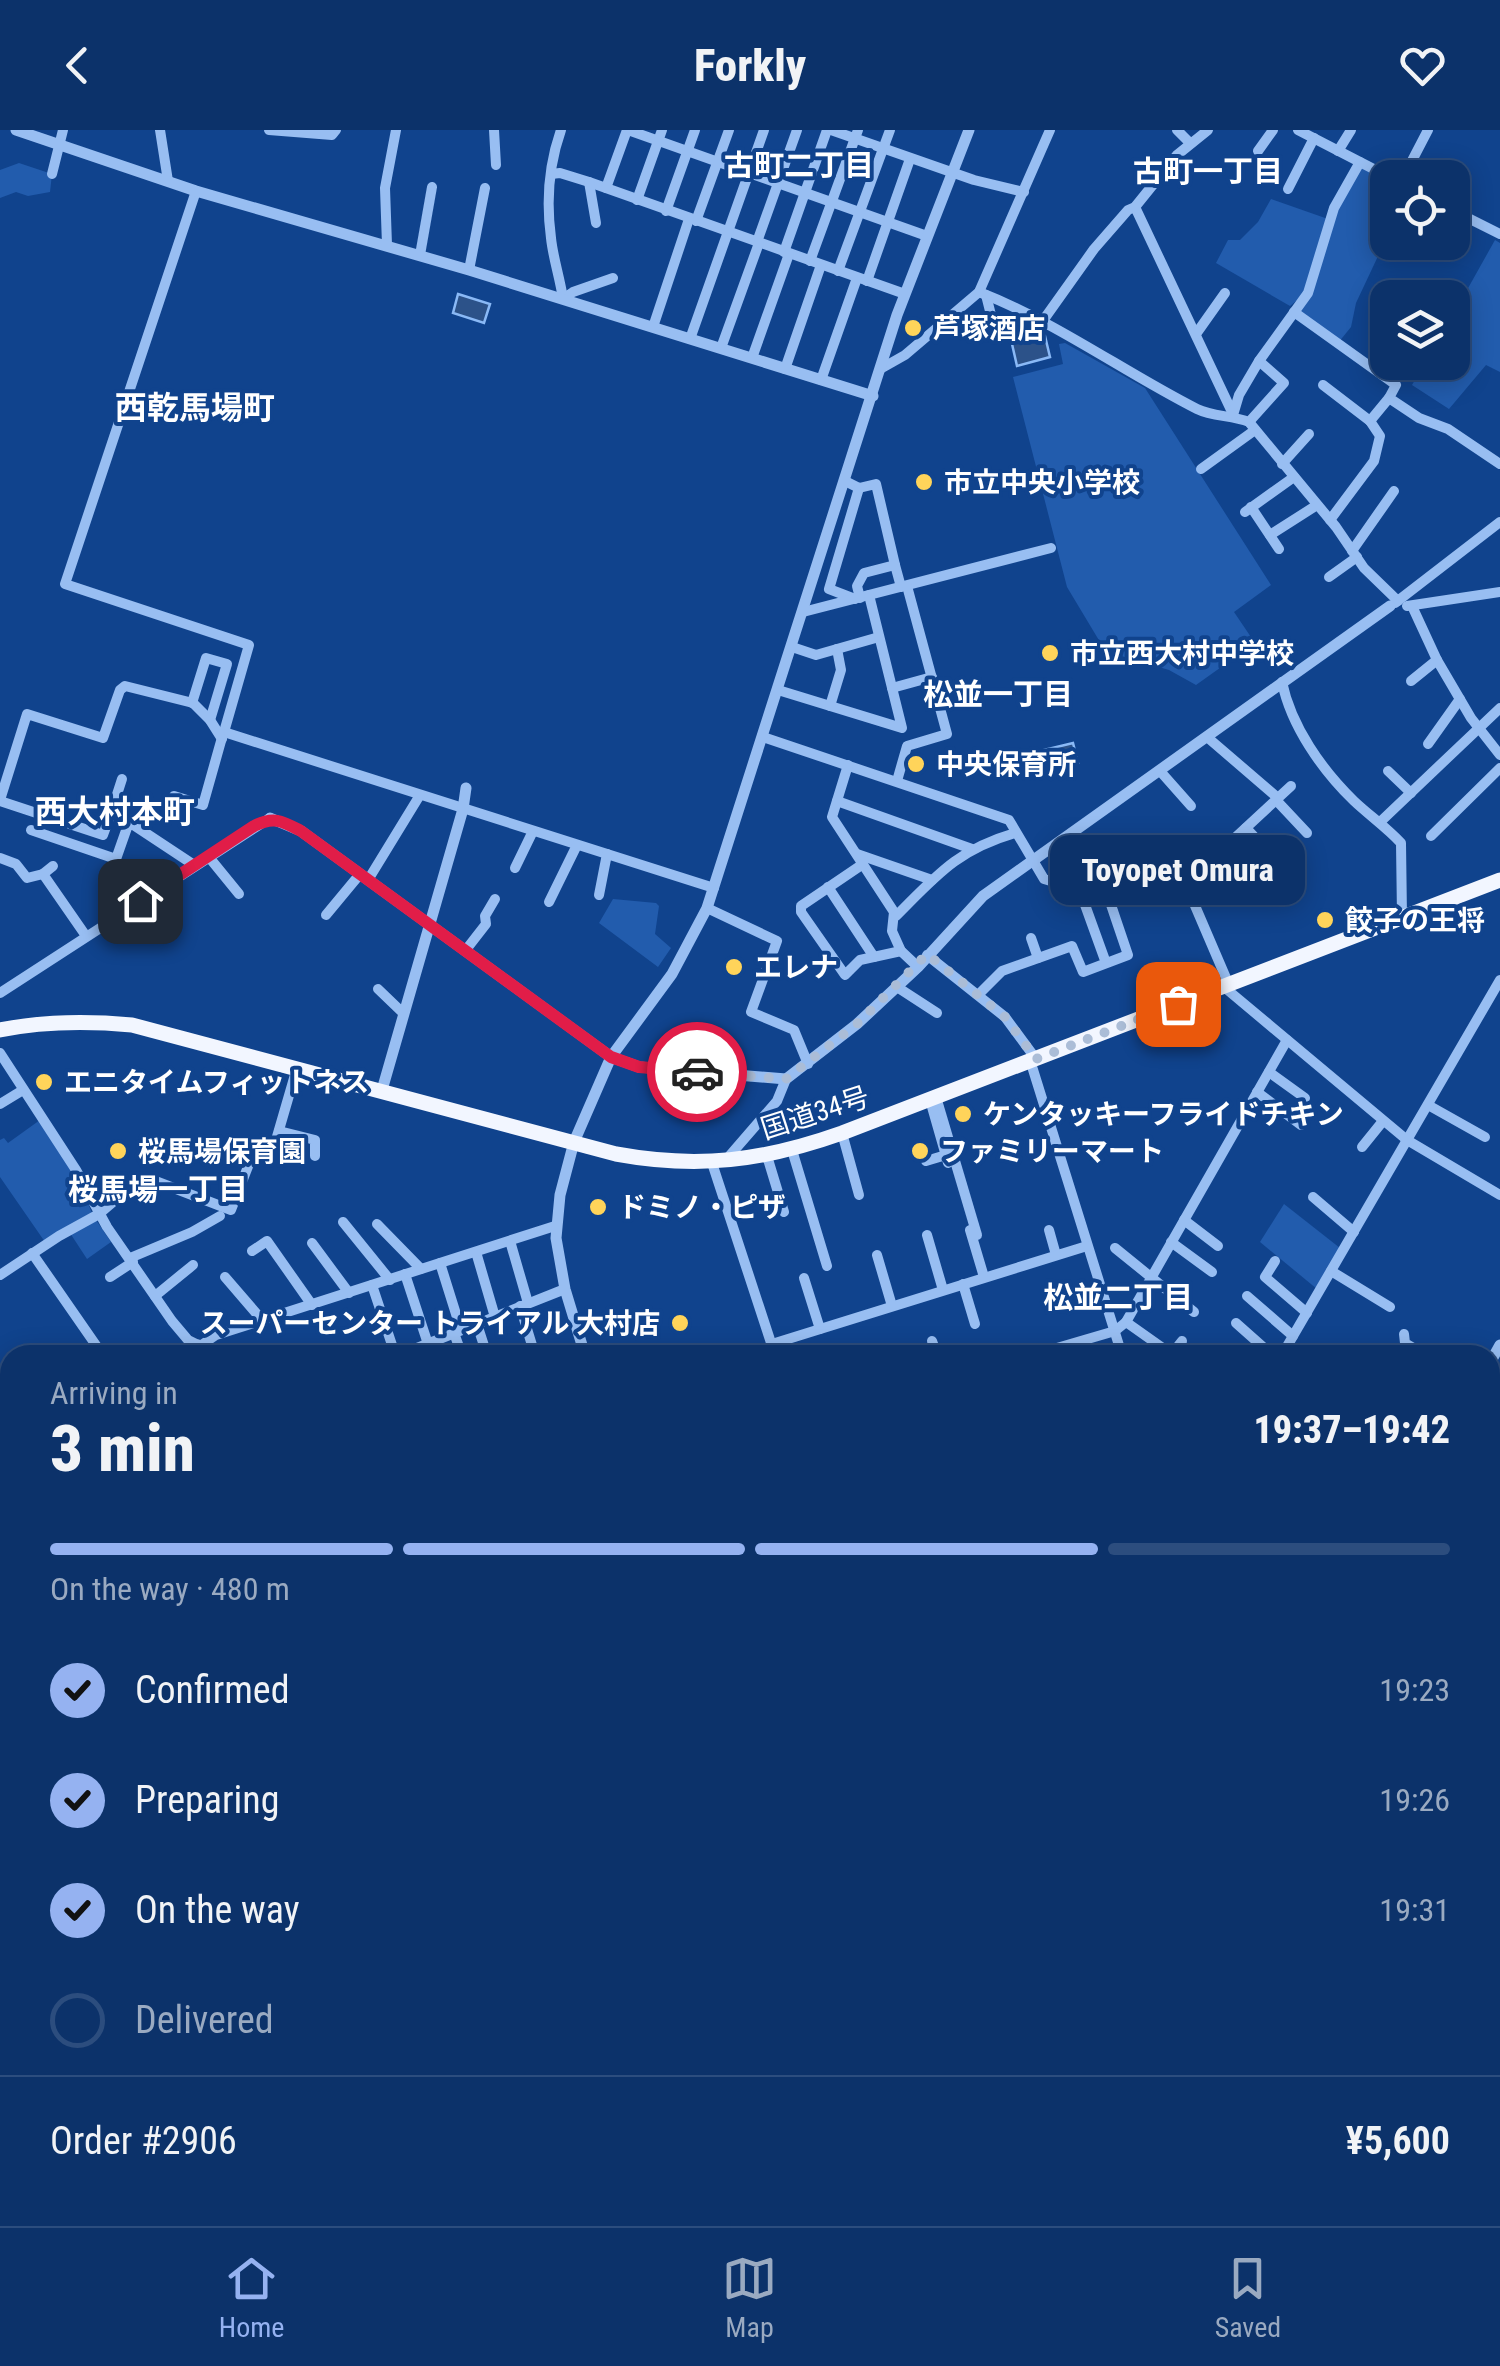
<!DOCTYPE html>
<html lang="en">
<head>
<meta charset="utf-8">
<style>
	:root { --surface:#0c326a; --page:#153a70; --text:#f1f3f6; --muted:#9aaac1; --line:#2c4d7e; --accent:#95b2f1 }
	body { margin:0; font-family:"Roboto Condensed","Noto Sans JP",sans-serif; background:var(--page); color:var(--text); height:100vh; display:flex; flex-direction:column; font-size:38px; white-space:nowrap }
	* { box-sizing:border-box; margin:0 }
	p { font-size:32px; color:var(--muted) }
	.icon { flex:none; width:55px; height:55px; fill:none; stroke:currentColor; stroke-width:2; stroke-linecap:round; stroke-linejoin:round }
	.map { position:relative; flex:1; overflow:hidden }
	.drawer { position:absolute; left:0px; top:1215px; width:1500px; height:882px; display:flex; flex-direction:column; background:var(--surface); border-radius:30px 30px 0 0; box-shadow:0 5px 25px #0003,0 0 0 2px var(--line) }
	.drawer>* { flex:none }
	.controls { position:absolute; left:1370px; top:30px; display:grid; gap:20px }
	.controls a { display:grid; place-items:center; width:100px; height:100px; border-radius:20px; background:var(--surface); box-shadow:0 5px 25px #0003,0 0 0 2px var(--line); font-size:50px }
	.pin { position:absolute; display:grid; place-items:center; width:85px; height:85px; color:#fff; margin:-42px; border-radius:20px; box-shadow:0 5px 15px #0006 }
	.courier { position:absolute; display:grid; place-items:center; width:100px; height:100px; margin:-50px; border:8px solid #e11d48; border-radius:50%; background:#fff; color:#222; box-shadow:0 2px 12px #0007 }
	.bubble { position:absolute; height:70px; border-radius:20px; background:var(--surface); box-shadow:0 5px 25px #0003,0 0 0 2px var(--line); font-size:32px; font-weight:800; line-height:70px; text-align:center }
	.overview em { font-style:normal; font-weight:800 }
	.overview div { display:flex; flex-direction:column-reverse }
	.overview { display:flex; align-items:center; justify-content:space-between; height:170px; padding:0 50px }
	h1 { font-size:65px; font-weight:800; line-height:75px }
	.bar { display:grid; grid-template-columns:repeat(4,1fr); gap:15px 10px; align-content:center; height:120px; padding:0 50px }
	.bar i { height:12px; border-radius:8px; background:var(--line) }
	.bar .selected { background:var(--accent) }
	.bar p { grid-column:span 4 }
	.line { display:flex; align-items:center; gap:25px; padding:0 50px; border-top:2px solid var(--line) }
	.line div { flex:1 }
	ol { padding:0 50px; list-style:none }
	li { display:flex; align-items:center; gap:30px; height:110px }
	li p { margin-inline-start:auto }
	li .icon { padding:10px; border-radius:50%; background:var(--accent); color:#111; stroke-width:4 }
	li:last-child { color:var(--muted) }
	li i { width:55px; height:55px; border:5px solid var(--line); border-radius:50% }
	header { display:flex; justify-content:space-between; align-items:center; height:130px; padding:0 50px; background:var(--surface); font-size:45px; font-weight:800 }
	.menu { display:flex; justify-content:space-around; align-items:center; height:140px; border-top:2px solid var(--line); background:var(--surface); font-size:28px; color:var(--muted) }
	.menu a { display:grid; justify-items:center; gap:5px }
	.menu .selected { color:var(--accent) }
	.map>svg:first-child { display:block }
	.green { fill:#225cad }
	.water { fill:#2c5289; stroke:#8ab9f6; stroke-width:2.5 }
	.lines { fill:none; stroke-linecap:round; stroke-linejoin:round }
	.minor { stroke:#98bef2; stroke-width:10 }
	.tertiary { stroke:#98bef2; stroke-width:11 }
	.primary { stroke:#e4edff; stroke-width:15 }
	.trunk { stroke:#f2f6ff; stroke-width:15 }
	.done { stroke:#abbdd7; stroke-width:10; stroke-dasharray:0 18 }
	.route { stroke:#e11d48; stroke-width:12 }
	.poi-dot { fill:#ffd45a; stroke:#10438d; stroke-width:4 }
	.labels { text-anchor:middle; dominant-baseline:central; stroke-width:8; stroke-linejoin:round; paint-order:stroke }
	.poi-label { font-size:28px; font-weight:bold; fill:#fff; stroke:#10438d; text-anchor:start }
	.street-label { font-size:28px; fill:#fff; stroke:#10438d }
	.neighbourhood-label { font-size:30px; font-weight:bold; fill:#fff; stroke:#10438d }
	.quarter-label { font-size:32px; font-weight:bold; fill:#fff; stroke:#10438d }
</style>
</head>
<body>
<header><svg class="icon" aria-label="back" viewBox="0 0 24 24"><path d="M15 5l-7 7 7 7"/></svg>Forkly<svg class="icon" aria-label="heart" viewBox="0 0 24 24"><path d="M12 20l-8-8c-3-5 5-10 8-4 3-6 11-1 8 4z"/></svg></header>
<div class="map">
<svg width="1500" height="2096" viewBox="0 0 1500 2096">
	<rect width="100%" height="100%" fill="#10438d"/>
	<!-- green -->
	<g class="green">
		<polygon points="19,33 52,44 50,62 28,66 16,62 0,68 0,40"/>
		<polygon points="1361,37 1387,52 1387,107 1356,173 1351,197 1338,213 1297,182 1335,78"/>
		<polygon points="1271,69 1328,89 1306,163 1290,176 1216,133 1228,110 1240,110 1258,92"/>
		<polygon points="1495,110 1500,113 1500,242 1486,235 1449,279 1412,255 1425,233 1452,232 1453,185"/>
		<polygon points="1065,213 1145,258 1271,455 1234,482 1255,513 1196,555 1169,540 1118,525 1100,512 1067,457 1013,247 1063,234 1059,214"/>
		<polygon points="613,769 656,773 659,776 655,804 671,818 658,837 599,793"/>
		<polygon points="40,990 74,1042 93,1085 45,1112 0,1047 0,1010 4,1008 8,1013"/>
		<polygon points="1284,1074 1340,1118 1317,1159 1260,1112"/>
		<polygon points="94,1087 111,1112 87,1129 70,1103"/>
		<polygon points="1500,1869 1500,1989 1490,2003 1490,1873"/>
		<polygon points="1500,2042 1500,2096 1461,2096 1467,2088 1490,2088 1490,2056"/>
		<polygon points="1333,2088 1430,2088 1424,2096 1336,2096"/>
	</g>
	<!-- water -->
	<g class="water">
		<polygon points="458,164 490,174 484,193 453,183"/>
		<polygon points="1045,206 1050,227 1017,236 1012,214"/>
		<polygon points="1073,613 1078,633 1045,641 1040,621"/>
	</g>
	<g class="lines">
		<!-- minor -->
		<g class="minor">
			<polyline points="160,0 168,51"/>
			<polyline points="269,0 332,5 336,0"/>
			<polyline points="494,0 496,35"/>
			<path d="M561 0C549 34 546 71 551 108 553 128 560 148 563 169L573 162 613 148"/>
			<polyline points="628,0 927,106"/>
			<polyline points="831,0 974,50 1024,62"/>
			<polyline points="1177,0 1190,13"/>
			<polyline points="1298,0 1391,48"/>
			<polyline points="1258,21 1273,0"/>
			<polyline points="1338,21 1351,0"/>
			<polyline points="52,44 63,0"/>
			<polyline points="551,44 560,43 589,52 905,164"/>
			<polyline points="1403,48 1428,0"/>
			<polyline points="589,52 596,93"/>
			<polyline points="606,58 627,0"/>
			<polyline points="1288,59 1314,8"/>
			<polyline points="196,61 65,454 249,515 224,602 714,758"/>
			<polyline points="637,70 662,0"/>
			<polyline points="1135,77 1233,284"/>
			<polyline points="1452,80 1500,104"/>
			<polyline points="666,81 695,0"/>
			<polyline points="696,91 729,0"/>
			<polyline points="757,112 797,0"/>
			<polyline points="387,115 385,58 396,0"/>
			<polyline points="784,122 827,0"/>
			<polyline points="420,125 432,57"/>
			<polyline points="810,131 858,0"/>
			<polyline points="469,140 485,58"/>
			<polyline points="838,141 890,0"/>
			<polyline points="867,151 910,29"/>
			<path d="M979 162C1056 192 1124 242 1197 279 1213 287 1232 285 1249 292L1336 397 1364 438 1398 471"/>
			<polyline points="986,165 995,201"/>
			<polyline points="1294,182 1396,255 1389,268 1419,288 1448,299 1500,334"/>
			<polyline points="1042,192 1094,119 1128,80 1135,77 1177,25 1208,0"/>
			<polyline points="653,197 689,89"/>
			<polyline points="1196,204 1225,163"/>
			<polyline points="690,209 764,0"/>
			<polyline points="721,218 759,113"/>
			<polyline points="752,228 789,124"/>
			<polyline points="882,238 905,225 979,162 1050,0"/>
			<polyline points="785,239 821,135"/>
			<polyline points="821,250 857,148"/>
			<polyline points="1323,255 1370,291"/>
			<polyline points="1233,285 1239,265 1259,231 1308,163 1334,78 1360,32"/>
			<polyline points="1249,292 1284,253 1259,231"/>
			<polyline points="1282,334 1309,304"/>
			<polyline points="1201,339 1255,300"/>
			<polyline points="845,351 859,358 876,354 895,435"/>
			<polyline points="1251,377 1279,419"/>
			<polyline points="1245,382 1294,347"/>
			<polyline points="1330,390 1374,331 1380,306 1370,291 1389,268"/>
			<polyline points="1270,405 1317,375"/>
			<polyline points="1352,421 1394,361"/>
			<polyline points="1329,447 1357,427"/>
			<polyline points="860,468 857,456 864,443 895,435 901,457"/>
			<polyline points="855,469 829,459 859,358"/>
			<polyline points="1395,473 1500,392"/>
			<polyline points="1407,476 1500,462"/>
			<polyline points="1412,476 1437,530 1471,588 1500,625"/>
			<polyline points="803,482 1051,418"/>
			<polyline points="792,517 816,525 879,507"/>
			<polyline points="1411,551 1437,530"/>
			<path d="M1282 552C1291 596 1322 640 1354 671 1370 686 1386 697 1401 713L1402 787"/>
			<polyline points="892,558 932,547"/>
			<polyline points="778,560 902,598 869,465"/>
			<polyline points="192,573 206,528 227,534 210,590"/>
			<polyline points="830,576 841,540 837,519"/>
			<polyline points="763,607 1009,690 1044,749 1101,766"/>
			<polyline points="1428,614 1460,569"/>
			<polyline points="848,635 832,687 894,782 892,801 901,821 918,837"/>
			<polyline points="1160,641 1191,676"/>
			<polyline points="1388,641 1411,663"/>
			<polyline points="122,649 111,683 129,692"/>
			<polyline points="897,651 907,616 947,604 907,456"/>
			<polyline points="174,666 203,675 223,604"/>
			<polyline points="1278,668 1291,656"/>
			<polyline points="0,670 27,584 103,608 120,560 125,556 193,573 210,590 222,609"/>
			<polyline points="1276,670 1307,703"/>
			<polyline points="0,671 103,705 111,683"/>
			<polyline points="837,671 972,719"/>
			<polyline points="1380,692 1500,578"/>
			<polyline points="1246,698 1290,745"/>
			<polyline points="31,700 116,729 129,692 194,735"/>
			<polyline points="1431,706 1500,638"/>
			<polyline points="857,724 932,750"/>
			<polyline points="208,726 239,764"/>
			<polyline points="0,728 16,734 27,748 43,744"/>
			<polyline points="116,729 115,735 122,745"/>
			<polyline points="863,734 801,776 801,782 845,845 860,830 901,821"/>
			<polyline points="53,736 43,744 86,806"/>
			<polyline points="1178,736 1229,855"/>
			<polyline points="515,738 533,701"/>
			<polyline points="368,750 420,665"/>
			<polyline points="828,757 874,827"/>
			<polyline points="1107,763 1223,719 1278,668 1207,607"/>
			<polyline points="599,765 607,724"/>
			<polyline points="549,772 577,715"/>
			<polyline points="1193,772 1234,755 1245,769"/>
			<polyline points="707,778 777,811 751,882 794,900 808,934"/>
			<polyline points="326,785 360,744"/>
			<path d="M896 786C937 745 957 720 1015 703"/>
			<polyline points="1031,808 1038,828"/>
			<polyline points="465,821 486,794 485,786 495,769"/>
			<polyline points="927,825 1005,887 1036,929"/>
			<polyline points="897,857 937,883"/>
			<polyline points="1224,857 1407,1010 1500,1065"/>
			<polyline points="378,859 403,883"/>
			<polyline points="0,863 270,688"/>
			<polyline points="979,864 1002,841 1072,816 1083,842 1128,825 1107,763 1084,772 1106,833"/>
			<polyline points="0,923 76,1040 107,1097 172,1191 188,1210 198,1215"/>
			<polyline points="1030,930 1122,1225"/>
			<polyline points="1269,942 1305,968"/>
			<polyline points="1257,962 1301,995"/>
			<polyline points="936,967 977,1105"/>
			<polyline points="930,970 948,1033"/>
			<polyline points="0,974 23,960"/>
			<polyline points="1428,975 1485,1007"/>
			<polyline points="279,1001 315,1010 315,1026"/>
			<polyline points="842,1003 859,1065"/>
			<polyline points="274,1017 297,938"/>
			<polyline points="1362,1017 1383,991"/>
			<polyline points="792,1020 827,1136"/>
			<polyline points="767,1026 784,1082"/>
			<polyline points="725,1031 777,971 786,949"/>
			<polyline points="926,1031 946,1025"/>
			<polyline points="712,1033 775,1225"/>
			<polyline points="1313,1067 1354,1102"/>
			<polyline points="1184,1090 1218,1116"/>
			<polyline points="343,1092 390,1150"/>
			<polyline points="377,1094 421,1139"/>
			<polyline points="970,1100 984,1147"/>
			<polyline points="1049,1100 1056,1125"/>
			<polyline points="927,1105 943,1160"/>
			<polyline points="510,1111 528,1173"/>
			<polyline points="1171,1112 1212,1142"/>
			<polyline points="312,1113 349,1163"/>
			<polyline points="1115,1118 1194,1182"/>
			<polyline points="252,1121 267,1111 312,1175"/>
			<polyline points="476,1122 495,1187"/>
			<polyline points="32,1123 100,1221"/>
			<polyline points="877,1125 892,1176"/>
			<polyline points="130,1128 192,1102 220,1086"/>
			<polyline points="1275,1131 1265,1147 1307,1183"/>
			<polyline points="440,1133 461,1200"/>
			<polyline points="1331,1141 1390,1177"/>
			<polyline points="405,1144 428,1214"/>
			<polyline points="0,1145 59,1106 99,1084 140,1049 145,1047 231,1080 258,1011 302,1028"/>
			<polyline points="110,1147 133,1132"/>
			<polyline points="225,1147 262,1190"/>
			<polyline points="804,1148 820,1199"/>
			<polyline points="963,1154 975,1194"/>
			<polyline points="372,1155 394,1221 402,1224 565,1159"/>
			<polyline points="155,1166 193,1135"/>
			<polyline points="1247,1166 1293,1206"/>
			<polyline points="520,1176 535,1225"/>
			<polyline points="1126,1192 1167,1221 1168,1225"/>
			<polyline points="1236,1193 1272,1225"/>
			<polyline points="477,1194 487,1225"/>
			<polyline points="454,1203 462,1225"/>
			<polyline points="1404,1204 1405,1213 1425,1225"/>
			<polyline points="932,1211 937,1225"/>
			<polyline points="772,1214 1087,1116"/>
			<polyline points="1287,1217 1302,1225"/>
			<polyline points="187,1225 216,1205 555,1096"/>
			<polyline points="1033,1225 1115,1201 1126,1192 1287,910"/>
			<polyline points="1171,1225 1182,1211"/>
			<polyline points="1282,1225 1500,850"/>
			<polyline points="0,1253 0,1256"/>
			<polyline points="1490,1296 1500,1301"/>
			<polyline points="1490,1332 1500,1316"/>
			<polyline points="0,1353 10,1346"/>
			<polyline points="1490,1443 1491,1444"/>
			<polyline points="0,1549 10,1544"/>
			<polyline points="0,1615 10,1609"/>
			<polyline points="1490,1672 1500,1678"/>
			<polyline points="1490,1698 1500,1687"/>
			<polyline points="0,1752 10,1745"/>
			<polyline points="0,1767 10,1783"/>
			<polyline points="0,1945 10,1938"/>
			<polyline points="0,1961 10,1976"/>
			<polyline points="81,2088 87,2096"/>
			<polyline points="419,2088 424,2096"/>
			<polyline points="674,2093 691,2088"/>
			<polyline points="327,2096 340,2088"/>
			<polyline points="756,2096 782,2088"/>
			<polyline points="821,2096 847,2088"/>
		</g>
		<!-- tertiary -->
		<g class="tertiary">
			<polyline points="16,0 196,61 469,140 873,266"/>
			<polyline points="270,688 301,701 611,927 639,937 786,949 857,894 918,837 983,766 1390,476"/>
			<polyline points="382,960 463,679 466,658"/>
			<polyline points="198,1215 209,1225"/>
			<polyline points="585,1225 565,1159 556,1108 560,1065 574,1012 611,927 672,844 707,778 897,185 969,0"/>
			<polyline points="1490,1233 1500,1215"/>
			<polyline points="1490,2028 1500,2014"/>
			<polyline points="488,2088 491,2096"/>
			<polyline points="861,2088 864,2096"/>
			<polyline points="1324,2088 1327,2096"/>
			<polyline points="188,2096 213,2088"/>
			<polyline points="1441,2096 1447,2088"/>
		</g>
		<!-- primary -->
		<g class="primary">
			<polyline points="0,1436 10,1452"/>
			<polyline points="302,2088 304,2096"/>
		</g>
		<!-- trunk -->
		<path class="trunk" d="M0 900C44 891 87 891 132 895L616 1024C698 1039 763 1031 842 1003L1500 750"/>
	</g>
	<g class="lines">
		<!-- done -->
		<polyline class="done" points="697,942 786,949 857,894 927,824 1005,887 1036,929 1178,874"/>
		<!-- route -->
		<path class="route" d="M140 771 254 696C274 686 282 691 301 701L611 927 639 937 697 942"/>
	</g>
	<!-- markers -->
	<g class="poi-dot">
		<circle cx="913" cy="198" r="10"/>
		<circle cx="924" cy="352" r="10"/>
		<circle cx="1050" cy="523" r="10"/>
		<circle cx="916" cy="634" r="10"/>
		<circle cx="1325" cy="790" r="10"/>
		<circle cx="734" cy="837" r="10"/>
		<circle cx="44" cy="952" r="10"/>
		<circle cx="963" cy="984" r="10"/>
		<circle cx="118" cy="1021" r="10"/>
		<circle cx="920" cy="1021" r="10"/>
		<circle cx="598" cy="1077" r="10"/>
		<circle cx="680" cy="1193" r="10"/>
	</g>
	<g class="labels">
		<!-- poi labels -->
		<g class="poi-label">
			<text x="933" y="198">芦塚酒店</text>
			<text x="944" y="352">市立中央小学校</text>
			<text x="1070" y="523">市立西大村中学校</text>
			<text x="936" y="634">中央保育所</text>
			<text x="1345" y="790">餃子の王将</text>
			<text x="754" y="837">エレナ</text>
			<text x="64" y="952">エニタイムフィットネス</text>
			<text x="983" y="984">ケンタッキーフライドチキン</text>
			<text x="138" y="1021">桜馬場保育園</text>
			<text x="940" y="1021">ファミリーマート</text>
			<text x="618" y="1077">ドミノ・ピザ</text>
			<text x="660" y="1193" text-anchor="end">スーパーセンター トライアル 大村店</text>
		</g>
		<!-- street labels -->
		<g class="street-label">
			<text transform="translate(815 983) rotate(-18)">国道34号</text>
		</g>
		<!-- neighbourhood labels -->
		<g class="neighbourhood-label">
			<text x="799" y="35">古町二丁目</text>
			<text x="1208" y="41">古町一丁目</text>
			<text x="998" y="564">松並一丁目</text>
			<text x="158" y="1059">桜馬場一丁目</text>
			<text x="1118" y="1167">松並二丁目</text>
		</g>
		<!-- quarter labels -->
		<g class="quarter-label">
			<text x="195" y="278">西乾馬場町</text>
			<text x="115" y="682">西大村本町</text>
		</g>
	</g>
</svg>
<div class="controls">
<a><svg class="icon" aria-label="locate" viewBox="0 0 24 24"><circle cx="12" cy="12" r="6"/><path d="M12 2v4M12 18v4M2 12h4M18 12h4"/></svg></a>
<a><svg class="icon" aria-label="layers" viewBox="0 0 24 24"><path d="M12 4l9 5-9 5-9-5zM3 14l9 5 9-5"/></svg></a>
</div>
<div class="pin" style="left:1178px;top:874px;background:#ea580c"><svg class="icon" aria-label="bag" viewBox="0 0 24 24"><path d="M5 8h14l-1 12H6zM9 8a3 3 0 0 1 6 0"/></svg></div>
<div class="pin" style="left:140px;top:771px;background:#1f2937"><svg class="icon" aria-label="home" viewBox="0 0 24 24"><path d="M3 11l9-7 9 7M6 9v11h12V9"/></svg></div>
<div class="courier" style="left:697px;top:942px"><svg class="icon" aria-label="car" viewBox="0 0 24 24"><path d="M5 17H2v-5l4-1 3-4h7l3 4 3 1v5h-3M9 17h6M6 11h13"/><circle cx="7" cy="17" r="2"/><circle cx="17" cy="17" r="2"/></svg></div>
<div class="bubble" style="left:1050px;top:705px;width:255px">Toyopet Omura</div>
<section class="drawer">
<div class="overview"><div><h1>3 min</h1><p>Arriving in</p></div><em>19:37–19:42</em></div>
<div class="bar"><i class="selected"></i><i class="selected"></i><i class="selected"></i><i></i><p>On the way · 480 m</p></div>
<ol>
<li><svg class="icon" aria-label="check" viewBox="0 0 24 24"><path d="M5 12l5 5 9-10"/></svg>Confirmed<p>19:23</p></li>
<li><svg class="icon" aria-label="check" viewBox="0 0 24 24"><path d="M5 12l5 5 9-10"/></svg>Preparing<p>19:26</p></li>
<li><svg class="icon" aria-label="check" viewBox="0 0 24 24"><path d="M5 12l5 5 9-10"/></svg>On the way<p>19:31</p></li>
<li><i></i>Delivered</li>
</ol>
<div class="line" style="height:130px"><div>Order #2906</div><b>¥5,600</b></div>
</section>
</div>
<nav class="menu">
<a class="selected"><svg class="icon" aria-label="home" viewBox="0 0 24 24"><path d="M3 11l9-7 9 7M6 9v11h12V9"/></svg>Home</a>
<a><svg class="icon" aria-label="map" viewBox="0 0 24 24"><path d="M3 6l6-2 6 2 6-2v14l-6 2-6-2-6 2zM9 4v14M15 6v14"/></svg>Map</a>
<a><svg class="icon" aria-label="saved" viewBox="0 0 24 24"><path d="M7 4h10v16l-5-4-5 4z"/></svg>Saved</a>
</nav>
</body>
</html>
